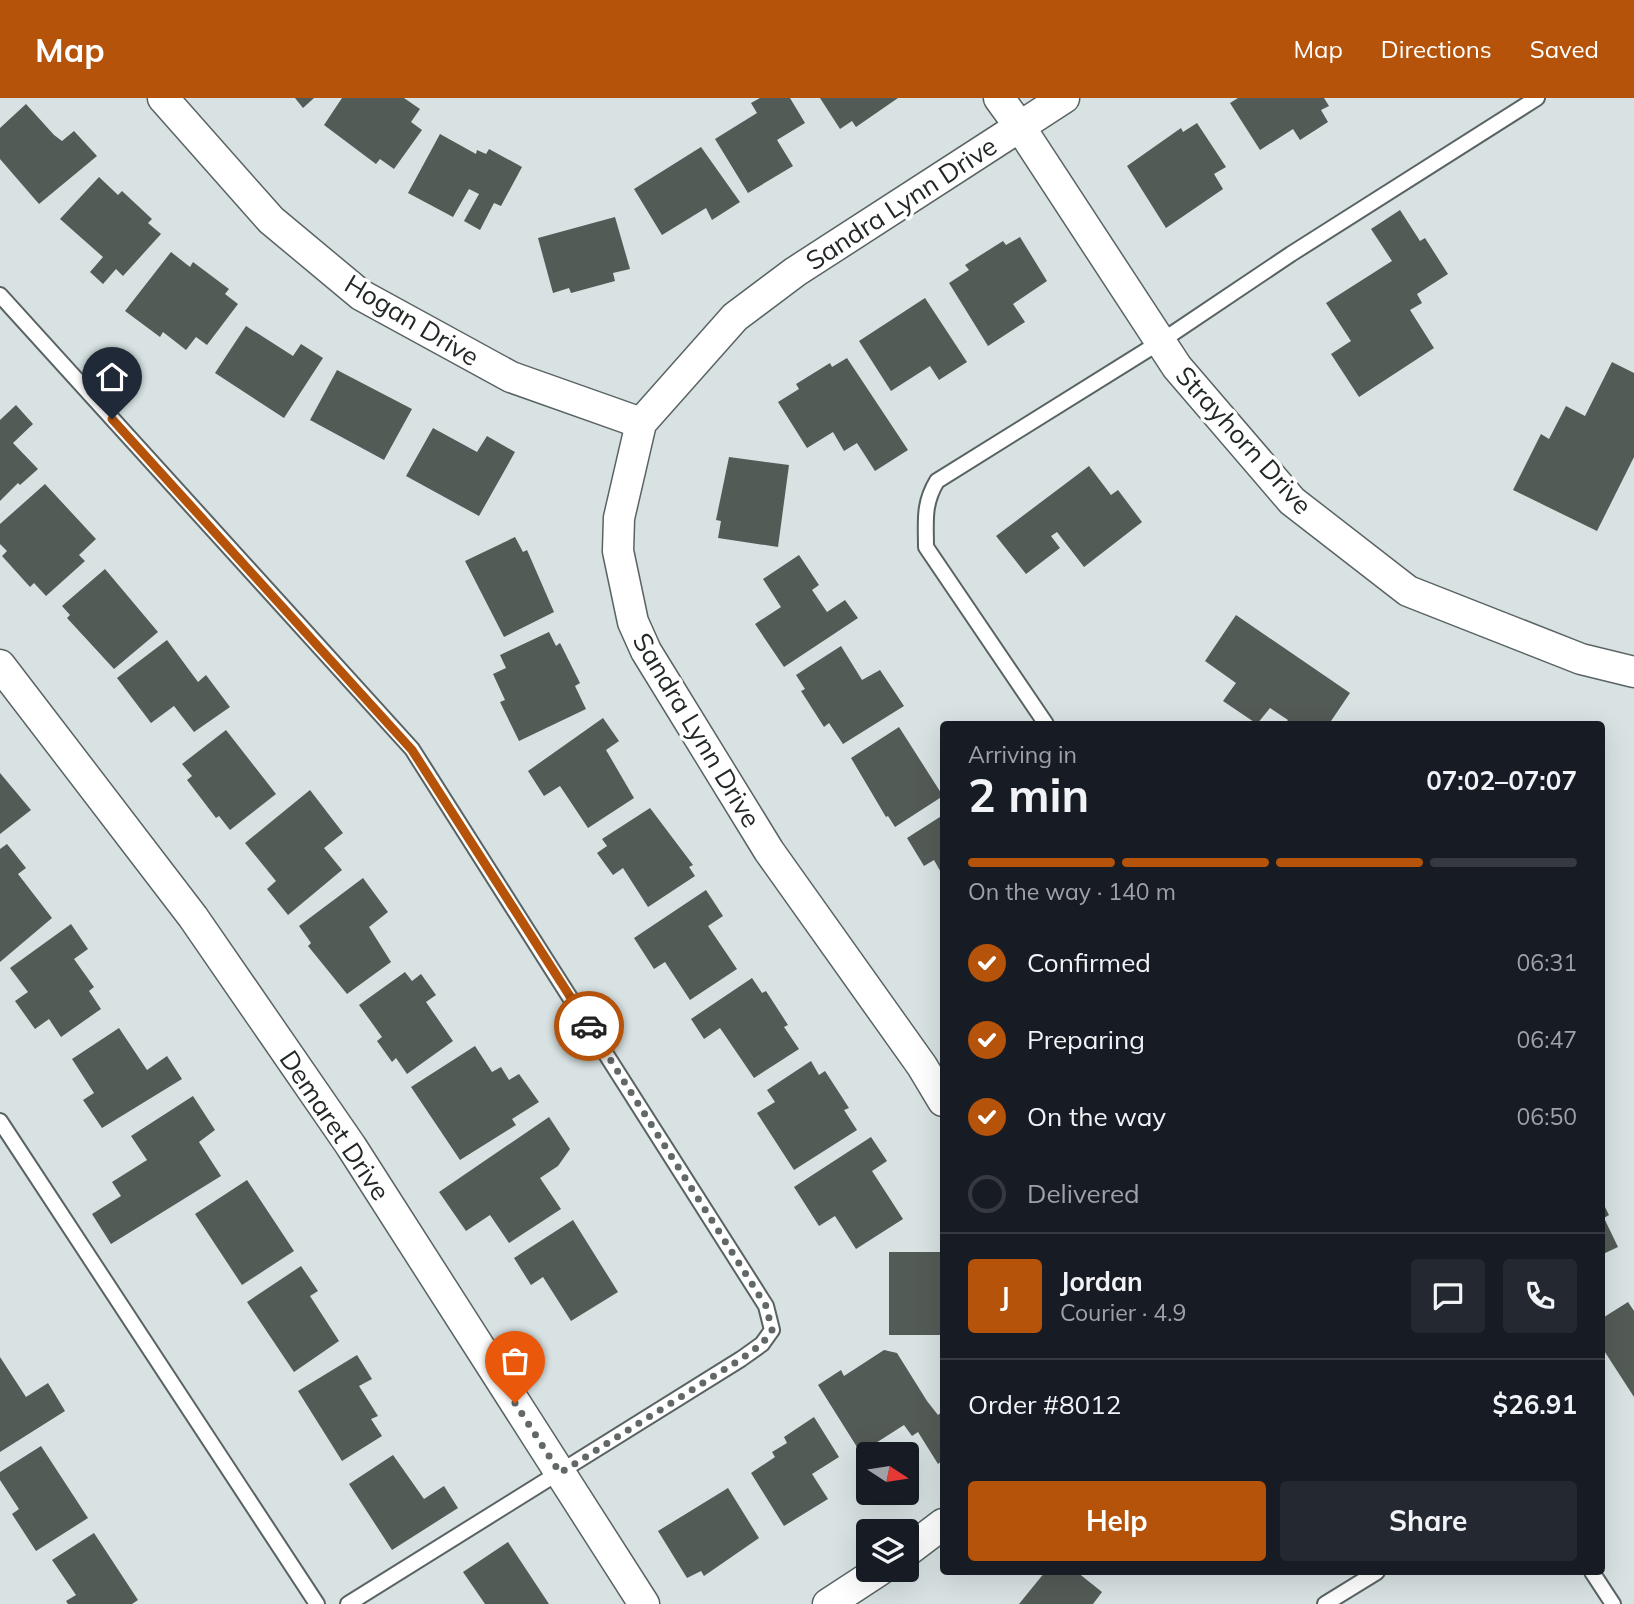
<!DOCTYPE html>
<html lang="en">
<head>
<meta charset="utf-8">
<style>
	:root { --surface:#171b24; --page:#242831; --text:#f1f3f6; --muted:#9ea1a6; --line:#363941; --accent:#b45309 }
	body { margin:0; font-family:Mulish,sans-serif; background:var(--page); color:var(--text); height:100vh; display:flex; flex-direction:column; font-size:26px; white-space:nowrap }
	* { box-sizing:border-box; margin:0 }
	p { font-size:23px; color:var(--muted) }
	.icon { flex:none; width:38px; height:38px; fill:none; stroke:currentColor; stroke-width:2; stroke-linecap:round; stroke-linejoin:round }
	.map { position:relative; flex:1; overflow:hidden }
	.details { position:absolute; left:940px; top:623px; width:665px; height:854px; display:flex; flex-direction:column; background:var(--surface); border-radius:7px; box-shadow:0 7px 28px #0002 }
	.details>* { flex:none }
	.needle { width:46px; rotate:102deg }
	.fabs { position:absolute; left:856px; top:1344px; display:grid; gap:14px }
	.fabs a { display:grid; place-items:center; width:63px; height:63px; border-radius:7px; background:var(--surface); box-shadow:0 7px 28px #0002; font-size:35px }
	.pin { position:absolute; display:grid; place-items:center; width:60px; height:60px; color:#fff; margin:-72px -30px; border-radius:50% 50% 50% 0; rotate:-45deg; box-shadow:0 0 7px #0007 }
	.pin .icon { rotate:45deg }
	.courier { position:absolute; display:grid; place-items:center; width:70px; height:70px; margin:-35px; border:5px solid #b45309; border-radius:50%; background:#fff; color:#222; box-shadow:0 2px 9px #0007 }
	.overview em { font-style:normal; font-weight:700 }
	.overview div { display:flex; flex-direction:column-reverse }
	.overview { display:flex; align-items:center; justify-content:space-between; height:119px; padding:0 28px }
	h1 { font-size:46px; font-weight:700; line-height:52px }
	.bar { display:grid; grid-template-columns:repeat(4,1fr); gap:10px 7px; align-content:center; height:84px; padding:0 28px }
	.bar i { height:9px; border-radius:5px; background:var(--line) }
	.bar .active { background:var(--accent) }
	.bar p { grid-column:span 4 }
	.line { display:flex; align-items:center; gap:18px; padding:0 28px; border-top:2px solid var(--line) }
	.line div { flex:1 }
	.round { display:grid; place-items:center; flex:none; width:74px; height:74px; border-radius:7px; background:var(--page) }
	ol { padding:0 28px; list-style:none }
	li { display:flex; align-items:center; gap:21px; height:77px }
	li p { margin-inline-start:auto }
	li .icon { padding:7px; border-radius:50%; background:var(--accent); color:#fff; stroke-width:4 }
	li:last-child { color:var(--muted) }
	li i { width:38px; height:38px; border:4px solid var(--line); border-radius:50% }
	.cta { display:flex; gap:14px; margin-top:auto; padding:14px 28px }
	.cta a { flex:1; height:80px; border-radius:7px; background:var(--accent); color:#fff; font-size:28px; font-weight:700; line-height:80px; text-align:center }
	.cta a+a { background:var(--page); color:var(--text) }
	header { display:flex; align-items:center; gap:42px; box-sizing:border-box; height:98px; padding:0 35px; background:var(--accent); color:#fff }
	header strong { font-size:33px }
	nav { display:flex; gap:38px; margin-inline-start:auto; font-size:24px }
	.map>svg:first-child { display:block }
	.building { fill:#535b57 }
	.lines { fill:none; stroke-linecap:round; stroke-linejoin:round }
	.service-casing { stroke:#5a6363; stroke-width:18 }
	.minor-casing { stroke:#5a6363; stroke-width:33 }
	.service { stroke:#fff; stroke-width:14 }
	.minor { stroke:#fff; stroke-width:30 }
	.done { stroke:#626868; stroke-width:7; stroke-dasharray:0 12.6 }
	.route { stroke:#b45309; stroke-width:9 }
	.labels { text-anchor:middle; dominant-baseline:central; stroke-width:7; stroke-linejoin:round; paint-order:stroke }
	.street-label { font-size:26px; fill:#232727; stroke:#fff }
</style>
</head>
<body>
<header>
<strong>Map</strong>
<nav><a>Map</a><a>Directions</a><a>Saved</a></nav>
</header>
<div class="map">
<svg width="1634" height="1506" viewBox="0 0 1634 1506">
	<rect width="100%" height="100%" fill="#d8e2e2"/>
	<!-- building -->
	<g class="building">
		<polygon points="295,0 314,0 303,10"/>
		<polygon points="342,0 404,0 420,11 411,24 422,32 394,71 380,61 376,66 324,27"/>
		<polygon points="760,0 790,0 805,25 777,42 793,68 748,95 715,41 757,15 751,5"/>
		<polygon points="820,0 898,0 856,29 852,23 840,31"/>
		<polygon points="1238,0 1324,0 1329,8 1321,12 1328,24 1300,42 1293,31 1260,52 1230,5"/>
		<polygon points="26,6 54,37 62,43 74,33 97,58 39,106 0,61 0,30"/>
		<polygon points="1197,25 1226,69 1214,76 1223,91 1166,130 1127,68 1181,30 1183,34"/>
		<polygon points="440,36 476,56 477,52 486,56 489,51 522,69 501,108 494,105 480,132 464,123 479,96 469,91 453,119 408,95"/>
		<polygon points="701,49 740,104 712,122 706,110 662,137 634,91"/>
		<polygon points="99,79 118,97 122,93 152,121 148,125 161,136 123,178 116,171 103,186 90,174 103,159 60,121"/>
		<polygon points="1400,112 1420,143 1425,140 1448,176 1417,196 1422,205 1410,212 1434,250 1359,299 1331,256 1351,243 1326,205 1392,163 1371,131"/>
		<polygon points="615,119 630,171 613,175 615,183 571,195 569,190 553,195 538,140"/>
		<polygon points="1020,139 1047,183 1013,206 1025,224 988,248 949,185 969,172 965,167 1003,143 1006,147"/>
		<polygon points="171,154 190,169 193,164 229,191 225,196 238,206 207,247 196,239 186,252 163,234 160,239 125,213"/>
		<polygon points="925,200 967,264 939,282 930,268 891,293 859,243"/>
		<polygon points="246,228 293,258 301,246 323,260 284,320 215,275"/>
		<polygon points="847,260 908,352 875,373 857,345 844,353 833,334 807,350 778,304 799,291 796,286 830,265 832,269"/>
		<polygon points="1612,264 1634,275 1634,359 1597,433 1513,392 1541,336 1549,341 1566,308 1585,318"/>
		<polygon points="337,272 412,311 384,362 310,322"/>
		<polygon points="16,307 33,326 13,345 38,371 20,387 18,385 0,403 0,322"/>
		<polygon points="433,330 477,354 487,338 515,354 479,418 406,378"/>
		<polygon points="729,359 789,367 778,449 718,440 721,423 716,422"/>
		<polygon points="1089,368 1111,397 1118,392 1142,424 1084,469 1057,434 1051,438 1060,450 1026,476 996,438"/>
		<polygon points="45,386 96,441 79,457 85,463 46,498 34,485 30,489 2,458 7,453 0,446 0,426"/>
		<polygon points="515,439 523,454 527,452 554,514 504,539 465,463"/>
		<polygon points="799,457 819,487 812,492 827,514 845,502 858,520 784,569 755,526 781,509 763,481"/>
		<polygon points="105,471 158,534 114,571 67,520 70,517 62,508"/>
		<polygon points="1236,517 1350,595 1329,626 1285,626 1288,622 1270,610 1257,626 1223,603 1236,585 1205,563"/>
		<polygon points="549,534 556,548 560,545 580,585 575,588 586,611 519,643 500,604 505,602 493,576 506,570 500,557"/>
		<polygon points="167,542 198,584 206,577 230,609 194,634 174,608 151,625 117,580"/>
		<polygon points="841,548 862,582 880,572 904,608 843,646 829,625 824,629 801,593 805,591 796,577"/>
		<polygon points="603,620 619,643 606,652 634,700 588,730 560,688 544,698 528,673"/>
		<polygon points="899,629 943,698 895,729 888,718 886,719 851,660"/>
		<polygon points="226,632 276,696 230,732 219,718 216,720 187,682 192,678 182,666"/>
		<polygon points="0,675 31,712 0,736"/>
		<polygon points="310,692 343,735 324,750 342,772 288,817 267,791 276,783 245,745"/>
		<polygon points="650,710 693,767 689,769 695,778 648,809 623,770 613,777 597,755 607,748 602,741"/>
		<polygon points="943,717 943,778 934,762 924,768 907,740"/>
		<polygon points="7,746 26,770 18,776 52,820 0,864 0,751"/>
		<polygon points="363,780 388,814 369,829 391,864 347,896 308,848 311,845 299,828"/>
		<polygon points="706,792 723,818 708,828 737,871 690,902 665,864 654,871 634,840"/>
		<polygon points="71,826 88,851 74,861 94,889 89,893 101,911 61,939 49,921 35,931 15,903 28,894 10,870"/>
		<polygon points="405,874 412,883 421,876 436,897 426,904 453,943 407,976 396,960 392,964 377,943 382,939 359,907"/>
		<polygon points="752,880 762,895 766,893 788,927 784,929 799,951 754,980 720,930 704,941 691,921"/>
		<polygon points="119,930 147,972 167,958 182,981 102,1030 83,1002 94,995 72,961"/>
		<polygon points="475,948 492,974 501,969 509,982 519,976 539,1004 512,1021 516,1027 460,1062 411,989"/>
		<polygon points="811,963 819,977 825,973 849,1010 844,1012 857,1032 794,1072 757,1015 775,1004 767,992"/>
		<polygon points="193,998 215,1032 199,1044 221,1078 111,1146 92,1116 121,1098 112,1084 147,1062 131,1038"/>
		<polygon points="549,1019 570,1051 558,1068 540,1080 561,1111 509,1145 490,1117 466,1133 439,1094"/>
		<polygon points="871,1039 887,1063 872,1073 903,1121 856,1151 835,1118 819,1128 794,1089"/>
		<polygon points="247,1082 294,1153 242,1187 195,1116"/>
		<polygon points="1601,1101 1609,1117 1604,1120 1618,1149 1601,1157"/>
		<polygon points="573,1122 618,1194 571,1223 543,1179 531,1187 514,1160"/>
		<rect x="889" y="1154" width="54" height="83"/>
		<polygon points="301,1168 318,1193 310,1198 339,1243 294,1274 247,1204"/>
		<polygon points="1628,1204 1634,1213 1634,1299 1601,1248 1601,1221"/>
		<polygon points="884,1252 897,1255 927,1303 938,1317 943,1313 943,1362 938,1366 918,1334 912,1338 904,1327 868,1350 857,1349 818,1287 841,1272 844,1278"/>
		<polygon points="357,1257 372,1281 359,1288 378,1318 371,1321 382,1338 342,1363 298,1293"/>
		<polygon points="0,1259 26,1299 48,1285 65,1313 0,1354"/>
		<polygon points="814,1319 839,1359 812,1376 828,1401 784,1428 751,1375 775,1359 772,1354 787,1345 784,1339"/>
		<polygon points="41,1348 88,1420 36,1453 12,1416 19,1411 0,1382 0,1374"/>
		<polygon points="393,1357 424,1401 444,1388 458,1410 392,1452 349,1386"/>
		<polygon points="728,1390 759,1440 704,1478 701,1473 687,1480 658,1433"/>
		<polygon points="94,1435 138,1502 132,1506 68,1506 66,1503 76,1497 52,1462"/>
		<polygon points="508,1444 549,1506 485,1506 463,1474"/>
		<polygon points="1045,1474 1051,1476 1053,1474 1077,1474 1102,1494 1093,1506 1019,1506"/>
	</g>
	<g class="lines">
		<!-- service casing -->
		<g class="service-casing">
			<g id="service">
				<polyline points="0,197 412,651 766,1208 772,1232 762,1246 741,1261 348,1506"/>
				<path d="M1046 626 926 449C926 423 923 406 937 383L1160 244 1291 156 1537 0"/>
				<polyline points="0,1023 317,1506"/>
				<polyline points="1592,1474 1613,1506"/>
				<polyline points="1325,1506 1377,1474"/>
			</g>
		</g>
		<!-- minor casing -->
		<g class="minor-casing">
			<g id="minor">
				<polyline points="163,0 271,122 361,197 511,279 641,325"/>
				<polyline points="999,0 1020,29 1177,269 1292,403 1408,493 1581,561 1634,574"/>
				<polyline points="0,567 193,819 351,1048 644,1506"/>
				<polyline points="943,1003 922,968 769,753 646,553 633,524 618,453 619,420 641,325 735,219 795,174 1064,0"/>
				<polyline points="906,1454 943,1426"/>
				<polyline points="828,1506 880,1472"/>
			</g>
		</g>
		<!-- service -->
		<use href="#service" class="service"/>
		<!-- minor -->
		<use href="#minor" class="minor"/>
	</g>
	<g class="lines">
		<!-- done -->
		<polyline class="done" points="515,1305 560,1375 741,1261 762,1246 772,1232 766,1208 589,928"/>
		<!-- route -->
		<polyline class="route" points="112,321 412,652 589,928"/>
	</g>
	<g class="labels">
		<!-- street labels -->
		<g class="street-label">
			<text transform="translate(901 105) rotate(-33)">Sandra Lynn Drive</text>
			<text transform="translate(412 222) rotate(31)">Hogan Drive</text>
			<text transform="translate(1244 342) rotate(48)">Strayhorn Drive</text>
			<text transform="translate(697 632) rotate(59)">Sandra Lynn Drive</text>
			<text transform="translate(335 1027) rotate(56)">Demaret Drive</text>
		</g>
	</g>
</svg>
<div class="fabs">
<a><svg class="needle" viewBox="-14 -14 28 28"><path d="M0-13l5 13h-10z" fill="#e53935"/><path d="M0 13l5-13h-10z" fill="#9ea1a6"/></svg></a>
<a><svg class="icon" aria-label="layers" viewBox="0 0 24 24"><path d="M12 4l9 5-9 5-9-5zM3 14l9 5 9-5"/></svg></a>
</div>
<div class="pin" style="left:515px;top:1305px;background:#ea580c"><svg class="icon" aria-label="bag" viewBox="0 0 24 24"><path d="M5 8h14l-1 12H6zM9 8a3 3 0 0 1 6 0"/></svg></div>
<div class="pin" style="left:112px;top:321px;background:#1f2937"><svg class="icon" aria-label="home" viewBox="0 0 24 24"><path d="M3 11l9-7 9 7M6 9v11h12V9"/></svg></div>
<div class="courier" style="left:589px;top:928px"><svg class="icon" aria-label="car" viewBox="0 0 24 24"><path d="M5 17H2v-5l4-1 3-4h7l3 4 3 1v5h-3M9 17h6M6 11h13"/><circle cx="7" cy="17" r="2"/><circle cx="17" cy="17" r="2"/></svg></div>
<section class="details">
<div class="overview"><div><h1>2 min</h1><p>Arriving in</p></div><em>07:02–07:07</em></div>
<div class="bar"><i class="active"></i><i class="active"></i><i class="active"></i><i></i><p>On the way · 140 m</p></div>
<ol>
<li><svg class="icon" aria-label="check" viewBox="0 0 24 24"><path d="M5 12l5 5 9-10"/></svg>Confirmed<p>06:31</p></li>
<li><svg class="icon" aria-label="check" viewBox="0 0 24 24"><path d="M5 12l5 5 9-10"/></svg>Preparing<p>06:47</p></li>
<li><svg class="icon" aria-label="check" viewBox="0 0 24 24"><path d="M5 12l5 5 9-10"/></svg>On the way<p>06:50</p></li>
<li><i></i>Delivered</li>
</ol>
<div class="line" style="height:126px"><b class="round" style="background:var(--accent);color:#fff">J</b><div><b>Jordan</b><p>Courier · 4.9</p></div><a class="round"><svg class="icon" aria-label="chat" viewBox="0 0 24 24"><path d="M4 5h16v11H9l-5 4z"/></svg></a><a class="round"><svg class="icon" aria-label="phone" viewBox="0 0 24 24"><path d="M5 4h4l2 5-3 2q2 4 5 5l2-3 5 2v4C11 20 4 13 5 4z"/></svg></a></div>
<div class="line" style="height:91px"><div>Order #8012</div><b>$26.91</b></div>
<div class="cta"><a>Help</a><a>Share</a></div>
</section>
</div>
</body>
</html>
